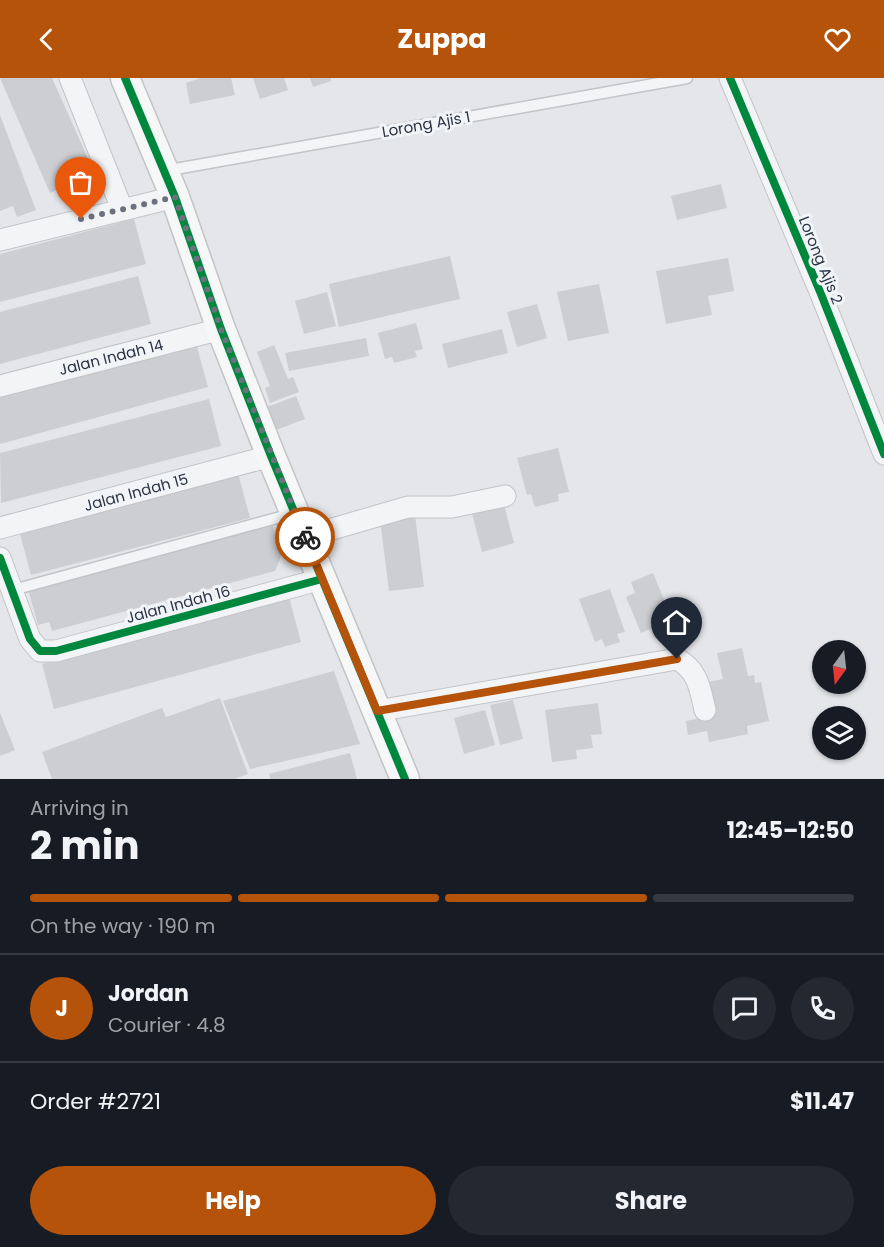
<!DOCTYPE html>
<html lang="en">
<head>
<meta charset="utf-8">
<style>
	:root { --surface:#171b24; --page:#242831; --text:#f1f3f6; --muted:#9ea1a6; --line:#363941; --accent:#b45309 }
	body { margin:0; font-family:Poppins,sans-serif; background:var(--page); color:var(--text); height:100vh; display:flex; flex-direction:column; font-size:22px; white-space:nowrap }
	* { box-sizing:border-box; margin:0 }
	p { font-size:20px; color:var(--muted) }
	.icon { flex:none; width:33px; height:33px; fill:none; stroke:currentColor; stroke-width:2; stroke-linecap:round; stroke-linejoin:round }
	.map { position:relative; height:701px; overflow:hidden }
	.panel { display:flex; flex-direction:column; background:var(--surface); flex:1 }
	.panel>* { flex:none }
	.needle { width:39px; rotate:195deg }
	.fabs { position:absolute; left:812px; top:562px; display:grid; gap:12px }
	.fabs a { display:grid; place-items:center; width:54px; height:54px; border-radius:50%; background:var(--surface); box-shadow:0 2px 4px #0004; font-size:30px }
	.pin { position:absolute; display:grid; place-items:center; width:51px; height:51px; color:#fff; margin:-62px -26px; border-radius:50% 50% 50% 0; rotate:-45deg; box-shadow:0 0 6px #0007 }
	.pin .icon { rotate:45deg }
	.courier { position:absolute; display:grid; place-items:center; width:60px; height:60px; margin:-30px; border:4px solid #b45309; border-radius:50%; background:#fff; color:#222; box-shadow:0 2px 8px #0007 }
	.head em { font-style:normal; font-weight:700 }
	.head div { display:flex; flex-direction:column-reverse }
	.head { display:flex; align-items:center; justify-content:space-between; height:102px; padding:0 30px }
	h1 { font-size:39px; font-weight:700; line-height:45px }
	.bar { display:grid; grid-template-columns:repeat(4,1fr); gap:9px 6px; align-content:center; height:72px; padding:0 30px }
	.bar i { height:8px; border-radius:4px; background:var(--line) }
	.bar .active { background:var(--accent) }
	.bar p { grid-column:span 4 }
	.line { display:flex; align-items:center; gap:15px; padding:0 30px; border-top:2px solid var(--line) }
	.line div { flex:1 }
	.round { display:grid; place-items:center; flex:none; width:63px; height:63px; border-radius:32px; background:var(--page) }
	.primary-button { display:flex; gap:12px; margin-top:auto; padding:12px 30px }
	.primary-button a { flex:1; height:69px; border-radius:36px; background:var(--accent); color:#fff; font-size:24px; font-weight:700; line-height:69px; text-align:center }
	.primary-button a+a { background:var(--page); color:var(--text) }
	header { display:flex; justify-content:space-between; align-items:center; height:78px; padding:0 30px; background:var(--accent); color:#fff; font-size:27px; font-weight:700 }
	.map>svg:first-child { display:block }
	.building { fill:#ccced2 }
	.lines { fill:none; stroke-linecap:round; stroke-linejoin:round }
	.lane-casing { stroke:#c2c4c7; stroke-width:13 }
	.street-casing { stroke:#c2c4c7; stroke-width:23 }
	.secondary-casing { stroke:#c2c4c7; stroke-width:31 }
	.lane { stroke:#f3f4f6; stroke-width:10 }
	.street { stroke:#f3f4f6; stroke-width:21 }
	.secondary { stroke:#f7f7f7; stroke-width:28 }
	.cycleway-casing { stroke:#f2f5f8; stroke-width:11 }
	.cycleway { stroke:#00873e; stroke-width:8 }
	.done { stroke:#6b727e; stroke-width:6; stroke-dasharray:0 10.8 }
	.route { stroke:#b45309; stroke-width:8 }
	.labels { text-anchor:middle; dominant-baseline:central; stroke-width:6; stroke-linejoin:round; paint-order:stroke }
	.street-label { font-size:15px; fill:#2a3344; stroke:#f2f5f8 }
</style>
</head>
<body>
<header><svg class="icon" aria-label="back" viewBox="0 0 24 24"><path d="M15 5l-7 7 7 7"/></svg>Zuppa<svg class="icon" aria-label="heart" viewBox="0 0 24 24"><path d="M12 20l-8-8c-3-5 5-10 8-4 3-6 11-1 8 4z"/></svg></header>
<div class="map">
<svg width="884" height="701" viewBox="0 0 884 701">
	<rect width="100%" height="100%" fill="#e4e6e9"/>
	<!-- building -->
	<g class="building">
		<polygon points="0,0 52,0 95,96 50,115"/>
		<polygon points="200,0 231,0 235,17 190,26 186,5"/>
		<polygon points="253,0 284,0 288,12 260,21"/>
		<polygon points="310,0 331,0 331,3 313,9"/>
		<polygon points="0,37 36,132 17,139 13,128 0,133"/>
		<polygon points="721,106 727,130 677,142 671,118"/>
		<polygon points="134,141 146,186 0,224 0,176"/>
		<polygon points="450,178 460,221 339,249 329,206"/>
		<polygon points="728,180 734,213 708,218 712,237 666,246 656,193"/>
		<polygon points="138,198 151,246 0,286 0,234"/>
		<polygon points="599,206 609,255 568,263 557,214"/>
		<polygon points="327,214 336,248 304,256 295,223"/>
		<polygon points="537,226 547,260 517,269 507,234"/>
		<polygon points="416,245 423,271 415,273 417,279 394,285 392,279 385,281 378,255"/>
		<polygon points="502,251 508,275 448,290 442,266"/>
		<polygon points="366,260 369,278 289,293 285,275"/>
		<polygon points="195,262 208,309 0,366 0,315"/>
		<polygon points="274,267 288,301 293,299 299,314 270,325 265,310 270,308 257,274"/>
		<polygon points="296,318 305,341 276,352 267,329"/>
		<polygon points="209,321 221,368 1,425 0,375"/>
		<polygon points="558,370 569,414 558,416 559,423 535,429 531,416 527,417 517,380"/>
		<polygon points="238,395 250,440 31,497 19,452"/>
		<polygon points="503,423 514,465 482,474 471,432"/>
		<polygon points="415,437 424,509 389,513 380,441"/>
		<polygon points="272,445 281,478 275,493 52,553 49,544 38,547 28,511"/>
		<polygon points="653,495 676,551 654,560 650,551 641,555 626,519 635,515 631,504"/>
		<polygon points="610,511 625,554 617,556 620,564 605,569 602,561 595,564 579,521"/>
		<polygon points="289,519 301,564 54,631 42,586"/>
		<polygon points="742,570 748,598 754,597 755,605 761,604 769,643 747,648 748,656 709,664 707,653 688,657 686,643 715,637 708,604 723,601 717,575"/>
		<polygon points="334,593 360,666 250,691 223,623"/>
		<polygon points="220,620 248,696 234,701 52,701 42,674 162,630 166,639"/>
		<polygon points="513,622 523,661 500,667 490,627"/>
		<polygon points="598,625 602,656 591,657 593,670 576,672 577,681 552,684 545,632"/>
		<polygon points="485,632 495,667 464,676 454,640"/>
		<polygon points="0,635 15,672 0,678"/>
		<polygon points="350,675 357,701 270,701 269,696"/>
	</g>
	<g class="lines">
		<!-- lane casing -->
		<g class="lane-casing">
			<g id="lane">
				<polyline points="164,93 687,0"/>
				<polyline points="13,512 295,435"/>
			</g>
		</g>
		<!-- street casing -->
		<g class="street-casing">
			<g id="street">
				<polyline points="70,0 122,131"/>
				<polyline points="730,0 821,216 884,376"/>
				<polyline points="0,162 175,119"/>
				<polyline points="0,308 221,251"/>
				<polyline points="0,450 271,378"/>
				<polyline points="305,459 408,429 452,429 505,418"/>
				<polyline points="0,480 30,561 40,573 56,573 322,501"/>
				<path d="M377 633 677 581C698 592 700 611 705 632"/>
			</g>
		</g>
		<!-- secondary casing -->
		<g class="secondary-casing">
			<polyline id="secondary" points="125,0 175,119 221,251 271,378 405,701"/>
		</g>
		<!-- lane -->
		<use href="#lane" class="lane"/>
		<!-- street -->
		<use href="#street" class="street"/>
		<!-- secondary -->
		<use href="#secondary" class="secondary"/>
		<!-- cycleway casing -->
		<g class="cycleway-casing">
			<g id="cycleway">
				<polyline points="125,0 175,119 221,251 271,378 405,701"/>
				<polyline points="730,0 821,216 884,376"/>
				<polyline points="0,480 30,561 40,573 56,573 322,501"/>
			</g>
		</g>
		<!-- cycleway -->
		<use href="#cycleway" class="cycleway"/>
	</g>
	<g class="lines">
		<!-- done -->
		<polyline class="done" points="81,141 175,119 221,251 305,459"/>
		<!-- route -->
		<polyline class="route" points="305,459 377,633 677,581"/>
	</g>
	<g class="labels">
		<!-- street labels -->
		<g class="street-label">
			<text transform="translate(426 46) rotate(-10)">Lorong Ajis 1</text>
			<text transform="translate(821 182) rotate(68)">Lorong Ajis 2</text>
			<text transform="translate(111 279) rotate(-14)">Jalan Indah 14</text>
			<text transform="translate(136 414) rotate(-15)">Jalan Indah 15</text>
			<text transform="translate(178 526) rotate(-15)">Jalan Indah 16</text>
		</g>
	</g>
</svg>
<div class="fabs">
<a><svg class="needle" viewBox="-14 -14 28 28"><path d="M0-13l5 13h-10z" fill="#e53935"/><path d="M0 13l5-13h-10z" fill="#9ea1a6"/></svg></a>
<a><svg class="icon" aria-label="layers" viewBox="0 0 24 24"><path d="M12 4l9 5-9 5-9-5zM3 14l9 5 9-5"/></svg></a>
</div>
<div class="pin" style="left:81px;top:141px;background:#ea580c"><svg class="icon" aria-label="bag" viewBox="0 0 24 24"><path d="M5 8h14l-1 12H6zM9 8a3 3 0 0 1 6 0"/></svg></div>
<div class="pin" style="left:677px;top:581px;background:#1f2937"><svg class="icon" aria-label="home" viewBox="0 0 24 24"><path d="M3 11l9-7 9 7M6 9v11h12V9"/></svg></div>
<div class="courier" style="left:305px;top:459px"><svg class="icon" aria-label="bike" viewBox="0 0 24 24"><circle cx="6" cy="16" r="4"/><circle cx="18" cy="16" r="4"/><path d="M6 16l4-8h5l3 8M10 8l3 8H6M13 5h3"/></svg></div>
</div>
<section class="panel">
<div class="head"><div><h1>2 min</h1><p>Arriving in</p></div><em>12:45–12:50</em></div>
<div class="bar"><i class="active"></i><i class="active"></i><i class="active"></i><i></i><p>On the way · 190 m</p></div>
<div class="line" style="height:108px"><b class="round" style="background:var(--accent);color:#fff">J</b><div><b>Jordan</b><p>Courier · 4.8</p></div><a class="round"><svg class="icon" aria-label="chat" viewBox="0 0 24 24"><path d="M4 5h16v11H9l-5 4z"/></svg></a><a class="round"><svg class="icon" aria-label="phone" viewBox="0 0 24 24"><path d="M5 4h4l2 5-3 2q2 4 5 5l2-3 5 2v4C11 20 4 13 5 4z"/></svg></a></div>
<div class="line" style="height:78px"><div>Order #2721</div><b>$11.47</b></div>
<div class="primary-button"><a>Help</a><a>Share</a></div>
</section>
</body>
</html>
